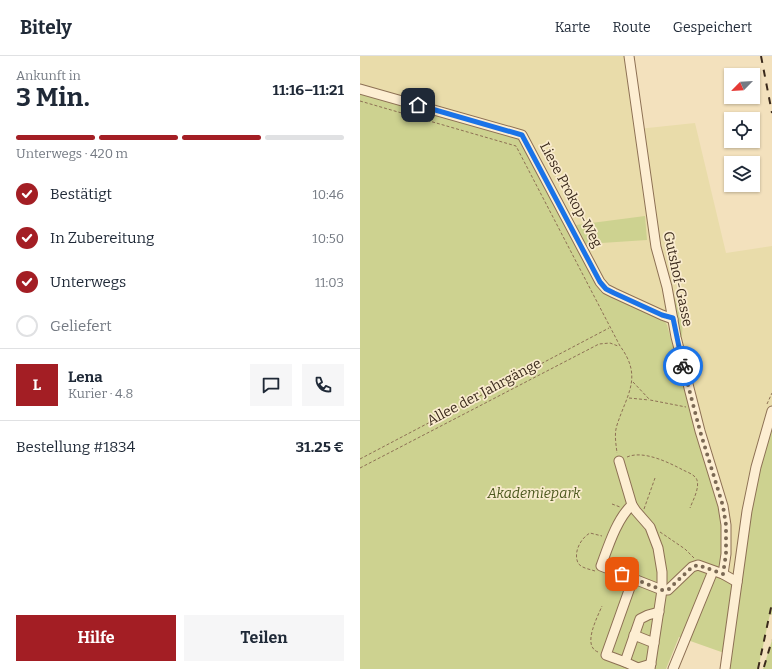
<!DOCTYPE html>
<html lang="de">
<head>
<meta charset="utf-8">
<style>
	:root { --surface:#fff; --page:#f6f6f7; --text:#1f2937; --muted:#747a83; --line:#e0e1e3; --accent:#a31e24 }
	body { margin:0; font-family:Bitter,serif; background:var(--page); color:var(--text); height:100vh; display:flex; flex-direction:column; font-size:15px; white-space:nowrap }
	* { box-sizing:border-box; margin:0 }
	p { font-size:13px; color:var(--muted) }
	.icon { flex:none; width:22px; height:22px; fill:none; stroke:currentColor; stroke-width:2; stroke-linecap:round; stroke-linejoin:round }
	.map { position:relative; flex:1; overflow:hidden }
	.details { display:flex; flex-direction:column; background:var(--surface); width:360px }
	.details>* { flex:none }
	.needle { width:26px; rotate:246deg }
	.tools { position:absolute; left:364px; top:12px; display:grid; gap:8px }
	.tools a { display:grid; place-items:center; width:36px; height:36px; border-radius:0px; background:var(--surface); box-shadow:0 1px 3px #0004; font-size:20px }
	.pin { position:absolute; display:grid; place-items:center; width:34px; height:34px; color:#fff; margin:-17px; border-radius:8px; box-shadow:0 2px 6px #0006 }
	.courier { position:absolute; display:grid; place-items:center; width:40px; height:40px; margin:-20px; border:3px solid #1a73e8; border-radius:50%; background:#fff; color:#222; box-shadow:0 1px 5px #0007 }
	.overview em { font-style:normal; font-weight:700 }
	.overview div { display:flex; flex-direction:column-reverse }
	.overview { display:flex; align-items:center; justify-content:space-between; height:68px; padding:0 16px }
	h1 { font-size:26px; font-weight:700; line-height:30px }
	.bar { display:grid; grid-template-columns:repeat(4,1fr); gap:6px 4px; align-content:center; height:48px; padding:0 16px }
	.bar i { height:5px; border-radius:3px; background:var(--line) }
	.bar .active { background:var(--accent) }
	.bar p { grid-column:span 4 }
	.line { display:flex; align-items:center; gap:10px; padding:0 16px; border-top:1px solid var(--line) }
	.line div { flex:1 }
	.round { display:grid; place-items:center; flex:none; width:42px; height:42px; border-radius:0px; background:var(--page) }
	ol { padding:0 16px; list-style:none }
	li { display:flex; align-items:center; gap:12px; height:44px }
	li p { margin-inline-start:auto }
	li .icon { padding:4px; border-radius:50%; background:var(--accent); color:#fff; stroke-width:4 }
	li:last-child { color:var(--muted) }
	li i { width:22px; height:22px; border:2px solid var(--line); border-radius:50% }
	.action { display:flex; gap:8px; margin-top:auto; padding:8px 16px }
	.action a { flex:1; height:46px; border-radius:0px; background:var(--accent); color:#fff; font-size:16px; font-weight:700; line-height:46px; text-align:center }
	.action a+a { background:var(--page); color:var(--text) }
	header { display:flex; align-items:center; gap:24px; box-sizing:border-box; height:56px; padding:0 20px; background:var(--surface); border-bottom:1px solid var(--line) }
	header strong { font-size:19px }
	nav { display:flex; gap:22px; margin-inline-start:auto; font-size:14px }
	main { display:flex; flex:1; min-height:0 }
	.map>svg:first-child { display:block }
	.farmland { fill:#e9dcaa }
	.green { fill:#cdd290 }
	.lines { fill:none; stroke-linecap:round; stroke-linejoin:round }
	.minor-casing { stroke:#8d7054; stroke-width:11 }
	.path { stroke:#8d7054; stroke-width:1; stroke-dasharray:3 2; stroke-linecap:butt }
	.minor { stroke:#fdeed2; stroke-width:9 }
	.rail { stroke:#3a291b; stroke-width:2; stroke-dasharray:7 7; stroke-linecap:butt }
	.done { stroke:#7b6954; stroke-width:4; stroke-dasharray:0 7.2 }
	.route { stroke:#1a73e8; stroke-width:5 }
	.labels { text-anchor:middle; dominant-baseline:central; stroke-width:3.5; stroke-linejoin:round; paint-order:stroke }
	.street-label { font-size:14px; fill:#3a291b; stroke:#f9ebce }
	.park-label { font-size:14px; font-style:italic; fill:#4d591f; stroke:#f9ebce }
</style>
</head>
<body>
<header>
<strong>Bitely</strong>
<nav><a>Karte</a><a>Route</a><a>Gespeichert</a></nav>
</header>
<main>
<section class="details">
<div class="overview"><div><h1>3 Min.</h1><p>Ankunft in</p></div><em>11:16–11:21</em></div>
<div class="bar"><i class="active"></i><i class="active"></i><i class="active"></i><i></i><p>Unterwegs · 420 m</p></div>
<ol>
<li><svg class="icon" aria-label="check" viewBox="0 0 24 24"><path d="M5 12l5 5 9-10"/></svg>Bestätigt<p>10:46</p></li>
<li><svg class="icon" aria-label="check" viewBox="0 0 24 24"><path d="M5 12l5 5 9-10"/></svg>In Zubereitung<p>10:50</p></li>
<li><svg class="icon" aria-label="check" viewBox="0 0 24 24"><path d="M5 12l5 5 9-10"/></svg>Unterwegs<p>11:03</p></li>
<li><i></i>Geliefert</li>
</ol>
<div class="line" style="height:72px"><b class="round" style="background:var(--accent);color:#fff">L</b><div><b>Lena</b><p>Kurier · 4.8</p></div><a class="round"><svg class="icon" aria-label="chat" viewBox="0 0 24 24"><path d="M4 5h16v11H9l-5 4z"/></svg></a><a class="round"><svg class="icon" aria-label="phone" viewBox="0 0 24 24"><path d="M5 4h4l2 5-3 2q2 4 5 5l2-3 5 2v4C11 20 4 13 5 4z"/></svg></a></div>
<div class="line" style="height:52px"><div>Bestellung #1834</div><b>31.25 €</b></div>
<div class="action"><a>Hilfe</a><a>Teilen</a></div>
</section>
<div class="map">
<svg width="412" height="613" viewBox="0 0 412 613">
	<rect width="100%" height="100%" fill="#f3e1bd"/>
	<!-- farmland -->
	<polygon class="farmland" points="0,0 267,0 278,73 335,67 366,197 412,190 412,355 377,526 363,518 330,351 307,269 304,264 241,236 161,82 0,37"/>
	<!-- green -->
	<g class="green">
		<polygon points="0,37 161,82 241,236 304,264 307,269 360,454 362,468 363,518 376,526 412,355 412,559 410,558 398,613 365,613 367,598 319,581 306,613 0,613"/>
		<polygon points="285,160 287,184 226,188 221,183 216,169"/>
		<path d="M311 238H313C320 256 325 268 321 287Z"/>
		<polygon points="412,584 412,613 403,613"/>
	</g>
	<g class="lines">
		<!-- minor casing -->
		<g class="minor-casing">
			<g id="minor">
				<polyline points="269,0 296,191 307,231 316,281 340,375 363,450 366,469 366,498 363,518"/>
				<polyline points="0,33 162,79 240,226 246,233 254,237 302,259 313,263"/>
				<polyline points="259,405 272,449 276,455 290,471 298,492 302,516 302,534 290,613"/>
				<path d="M272 449C257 462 248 491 241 510L302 534H308L332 511 338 509 363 518 377 526"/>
				<polyline points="274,579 294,587"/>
				<polyline points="265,606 246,599 273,523"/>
				<polyline points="291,608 278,612 265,606 280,563 288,559 299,556"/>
				<polyline points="313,613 353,515"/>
				<polyline points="365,613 387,455 396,411 412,355"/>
			</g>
		</g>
		<!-- path -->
		<g class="path">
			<path d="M0 45 156 90 260 290C283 321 267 338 257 369 254 378 256 388 257 397"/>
			<polyline points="273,326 290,344 326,351"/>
			<polyline points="269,342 289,344"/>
			<polyline points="407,348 412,337"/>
			<path d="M267 401C283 394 308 406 323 414 327 416 333 418 336 422 341 430 333 444 330 452"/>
			<polyline points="0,403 249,272"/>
			<polyline points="0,412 239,288 250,287 258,290"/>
			<polyline points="252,448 260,451"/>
			<polyline points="284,453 295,422"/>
			<polyline points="300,476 325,493 334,502"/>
			<path d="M235 515C229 513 221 512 218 507 213 496 221 482 230 477L242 480"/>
			<path d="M238 596C222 590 237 562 242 550"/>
		</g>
		<!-- minor -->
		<use href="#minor" class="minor"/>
		<!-- rail -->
		<g class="rail">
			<polyline points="401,0 412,57"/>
			<polyline points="404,611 412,584"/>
			<polyline points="398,613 412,547"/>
		</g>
	</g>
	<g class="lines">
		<!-- done -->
		<polyline class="done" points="262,518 302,534 308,534 332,511 338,509 363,518 366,498 366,469 363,450 340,375 323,310"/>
		<!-- route -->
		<polyline class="route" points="58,49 162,79 240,226 246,233 254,237 302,259 313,262 323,310"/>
	</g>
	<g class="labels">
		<!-- street labels -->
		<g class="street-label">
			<text transform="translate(211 139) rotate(62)">Liese Prokop-Weg</text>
			<text transform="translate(318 223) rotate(78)">Gutshof-Gasse</text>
			<text transform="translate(124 336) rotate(-28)">Allee der Jahrgänge</text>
		</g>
		<!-- park labels -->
		<g class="park-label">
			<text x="174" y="437">Akademiepark</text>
		</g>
	</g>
</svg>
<div class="tools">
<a><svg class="needle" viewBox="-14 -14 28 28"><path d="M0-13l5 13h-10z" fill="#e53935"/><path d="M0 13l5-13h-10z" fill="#747a83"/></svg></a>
<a><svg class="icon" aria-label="locate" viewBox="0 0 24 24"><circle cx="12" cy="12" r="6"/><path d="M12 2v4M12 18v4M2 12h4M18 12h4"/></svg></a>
<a><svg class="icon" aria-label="layers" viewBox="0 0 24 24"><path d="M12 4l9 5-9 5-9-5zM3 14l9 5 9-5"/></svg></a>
</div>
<div class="pin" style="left:262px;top:518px;background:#ea580c"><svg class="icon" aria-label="bag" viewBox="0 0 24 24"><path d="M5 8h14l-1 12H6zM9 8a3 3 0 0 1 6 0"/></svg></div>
<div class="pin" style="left:58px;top:49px;background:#1f2937"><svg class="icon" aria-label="home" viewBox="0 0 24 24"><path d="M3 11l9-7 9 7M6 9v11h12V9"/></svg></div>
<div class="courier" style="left:323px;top:310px"><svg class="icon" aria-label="bike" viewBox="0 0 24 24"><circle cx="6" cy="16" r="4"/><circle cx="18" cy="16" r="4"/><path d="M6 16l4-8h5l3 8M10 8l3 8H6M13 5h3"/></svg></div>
</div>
</main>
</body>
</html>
